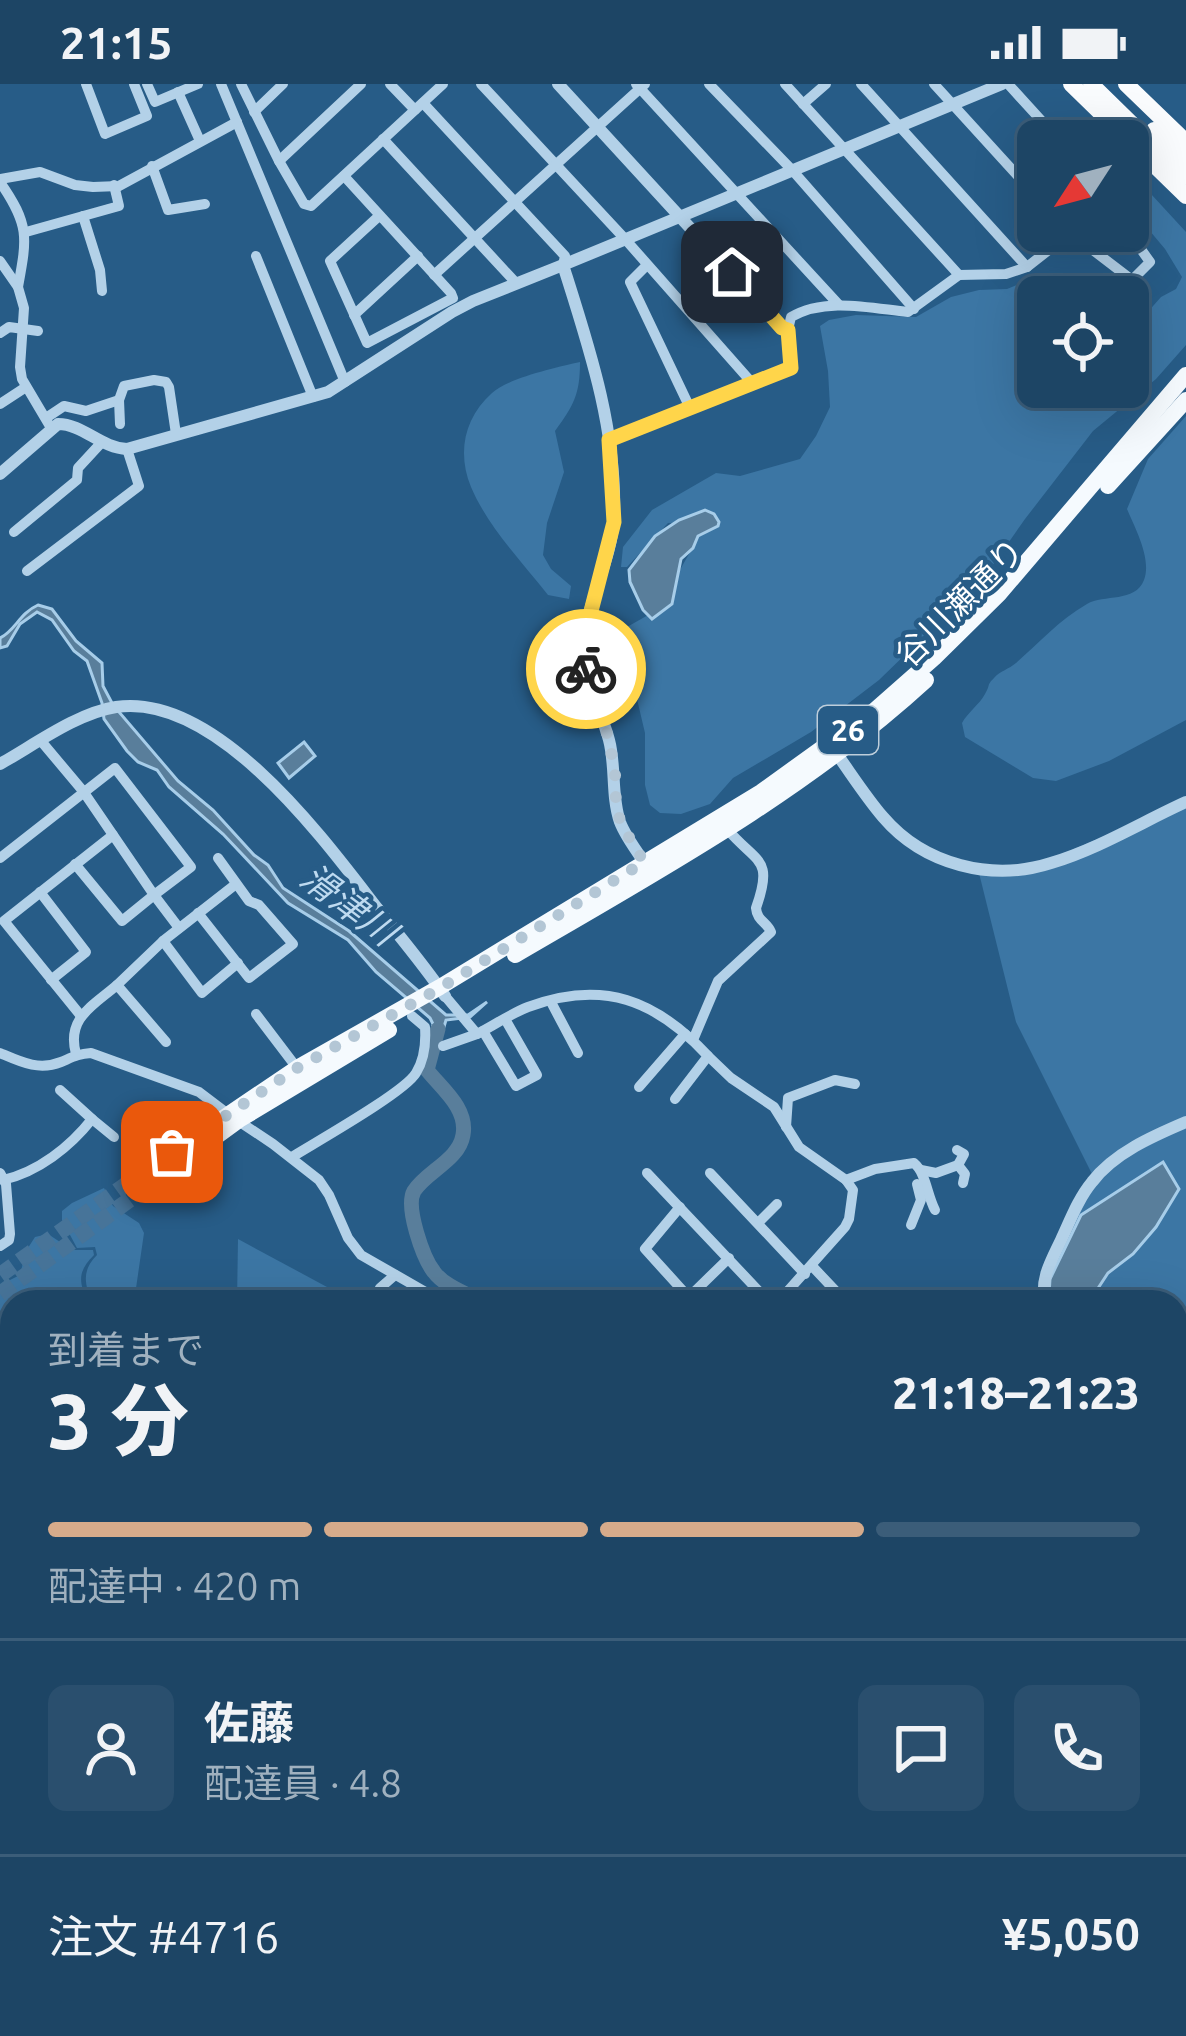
<!DOCTYPE html>
<html lang="ja">
<head>
<meta charset="utf-8">
<style>
	:root { --surface:#1d4565; --page:#2a4f6e; --text:#f1f3f6; --muted:#a0b1bf; --line:#3b5d79; --accent:#d6ab8b }
	body { margin:0; font-family:Ubuntu,"Noto Sans JP",sans-serif; background:var(--page); color:var(--text); height:100vh; display:flex; flex-direction:column; font-size:45px; white-space:nowrap }
	* { box-sizing:border-box; margin:0 }
	p { font-size:39px; color:var(--muted) }
	.icon { flex:none; width:66px; height:66px; fill:none; stroke:currentColor; stroke-width:2; stroke-linecap:round; stroke-linejoin:round }
	.map { position:relative; flex:1; overflow:hidden }
	.details { position:absolute; left:0px; top:1206px; width:1188px; height:747px; display:flex; flex-direction:column; background:var(--surface); border-radius:36px 36px 0 0; box-shadow:0 12px 48px #0002,0 0 0 3px var(--line) }
	.details>* { flex:none }
	.needle { width:78px; rotate:234deg }
	.controls { position:absolute; left:1017px; top:36px; display:grid; gap:24px }
	.controls a { display:grid; place-items:center; width:132px; height:132px; border-radius:18px; background:var(--surface); box-shadow:0 12px 48px #0002,0 0 0 3px var(--line); font-size:60px }
	.pin { position:absolute; display:grid; place-items:center; width:102px; height:102px; color:#fff; margin:-51px; border-radius:24px; box-shadow:0 6px 18px #0006 }
	.courier { position:absolute; display:grid; place-items:center; width:120px; height:120px; margin:-60px; border:9px solid #ffd54a; border-radius:50%; background:#fff; color:#222; box-shadow:0 3px 15px #0007 }
	.summary em { font-style:normal; font-weight:800 }
	.summary div { display:flex; flex-direction:column-reverse }
	.summary { display:flex; align-items:center; justify-content:space-between; height:204px; padding:0 48px }
	h1 { font-size:78px; font-weight:800; line-height:90px }
	.bar { display:grid; grid-template-columns:repeat(4,1fr); gap:18px 12px; align-content:center; height:144px; padding:0 48px }
	.bar i { height:15px; border-radius:9px; background:var(--line) }
	.bar .active { background:var(--accent) }
	.bar p { grid-column:span 4 }
	.line { display:flex; align-items:center; gap:30px; padding:0 48px; border-top:3px solid var(--line) }
	.line div { flex:1 }
	.round { display:grid; place-items:center; flex:none; width:126px; height:126px; border-radius:18px; background:var(--page) }
	.status { display:flex; justify-content:space-between; align-items:center; height:84px; padding:0 60px; background:var(--surface); direction:ltr }
	.status svg { height:33px; fill:currentColor }
	.map>svg:first-child { display:block }
	.green { fill:#3c76a4 }
	.water { fill:#597e9b; stroke:#a7cde9; stroke-width:3 }
	.lines { fill:none; stroke-linecap:round; stroke-linejoin:round }
	.river { stroke:#597e9b; stroke-width:15 }
	.primary-tunnel { stroke:#477499; stroke-width:16; stroke-dasharray:16 8; stroke-linecap:butt }
	.minor { stroke:#b3d1e8; stroke-width:10 }
	.tertiary { stroke:#b3d1e8; stroke-width:12 }
	.primary { stroke:#f5fafe; stroke-width:16 }
	.trunk { stroke:#fafcfe; stroke-width:16 }
	.done { stroke:#b3c6d5; stroke-width:12; stroke-dasharray:0 21.6 }
	.route { stroke:#ffd54a; stroke-width:15 }
	.labels { text-anchor:middle; dominant-baseline:central; stroke-width:9; stroke-linejoin:round; paint-order:stroke }
	.shield { fill:#275c87; stroke:#becedb; stroke-width:3 }
	.shield-label { font-size:30px; font-weight:bold; fill:#fff }
	.street-label { font-size:33px; fill:#fff; stroke:#275c87 }
	.water-label { font-size:36px; font-style:italic; fill:#bedaf0; stroke:#275c87 }
</style>
</head>
<body>
<div class="status"><b>21:15</b><svg viewBox="0 0 49 12"><path d="M0 12V9h3v3zM5 12V6h3v6zM10 12V3h3v9zM15 12V0h3v12zM26 1h20v11H26zM47 4h2v5h-2z"/></svg></div>
<div class="map">
<svg width="1186" height="1952" viewBox="0 0 1186 1952">
	<rect width="100%" height="100%" fill="#275c87"/>
	<!-- green -->
	<g class="green">
		<polygon points="1128,85 1186,148 1186,261 1156,295 1093,347 1025,435 983,495 879,596 811,648 733,694 710,720 681,730 660,729 650,721 645,701 645,649 636,611 622,580 627,543 657,526 701,449 692,438 668,439 627,483 621,483 623,463 652,426 716,389 740,392 800,375 816,352 830,323 828,287 820,242 829,236 856,231 916,233 951,213 979,206 1007,205 1043,190 1070,194 1097,213 1038,213 1038,303 1128,303 1128,224 1146,230 1161,213 1176,205 1182,193 1165,165 1134,128 1128,116"/>
		<path d="M580 278C580 310 574 321 555 347L564 388 547 439 543 471 551 485 571 502 569 515 548 511C522 478 488 443 471 403 457 369 464 334 492 309 508 294 558 283 580 278Z"/>
		<path d="M1186 332V636L1109 677 1056 697 1033 694 965 653 962 639C968 628 979 621 985 610 991 600 986 602 994 594 1000 587 1009 585 1016 579 1041 557 1058 537 1087 520 1104 510 1135 519 1144 496 1152 475 1135 444 1127 425L1148 375Z"/>
		<polygon points="1186,718 1186,1355 1176,1352 1176,1218 995,1218 1003,1210 1042,1204 1094,1094 1016,938 978,785 1026,785"/>
		<path d="M104 1104 113 1122 139 1139 144 1149 134 1218H92C84 1199 82 1186 97 1171L95 1163 77 1164 62 1136V1127L72 1119Z"/>
		<path d="M48 1150 72 1166H93L94 1171C78 1187 78 1197 88 1218H12V1431L0 1442V1201L20 1191 26 1167 35 1153Z"/>
		<polygon points="238,1155 327,1203 330,1218 237,1218"/>
		<polygon points="12,1570 12,1698 0,1700 0,1587"/>
		<polygon points="0,1895 12,1896 12,1941 41,1941 47,1952 0,1952"/>
		<polygon points="81,1941 371,1941 352,1952 74,1952"/>
		<polygon points="402,1941 866,1941 846,1952 418,1952"/>
	</g>
	<!-- water -->
	<g class="water">
		<polygon points="705,426 714,430 719,438 718,442 698,452 693,464 681,475 672,520 652,535 643,526 630,498 629,486 655,452 679,436"/>
		<path d="M38 521 52 525 76 557 102 579 103 602 113 621 178 697 213 726 254 771 268 781 283 804 349 847 446 931H468L487 918 470 933 446 936 438 963 429 962 433 940 430 934 376 888 348 856 288 819 223 750 169 703 157 686 138 678 127 667 104 635 102 619 87 577 74 567 52 536 37 528 20 540 7 562 0 564V554C14 548 20 529 38 521Z"/>
		<polygon points="304,658 315,672 289,694 278,679"/>
		<polygon points="1163,1078 1179,1105 1156,1143 1133,1170 1108,1189 1089,1218 1052,1218 1049,1211 1050,1195 1081,1131"/>
	</g>
	<g class="lines">
		<!-- river -->
		<path class="river" d="M438 945 427 986C441 1004 468 1024 463 1051 459 1076 427 1087 414 1107 405 1123 423 1174 434 1188 444 1202 467 1210 482 1218"/>
		<!-- primary-tunnel -->
		<g class="primary-tunnel">
			<polyline points="0,1191 145,1087"/>
			<polyline points="0,1210 154,1098"/>
		</g>
		<!-- minor -->
		<g class="minor">
			<polyline points="86,0 105,50 147,32 134,0"/>
			<polyline points="147,0 155,18 198,0"/>
			<polyline points="221,0 345,298"/>
			<polyline points="241,0 279,77 304,120 311,122 443,0"/>
			<polyline points="390,0 415,26"/>
			<polyline points="481,0 625,155 753,300"/>
			<polyline points="636,0 839,221"/>
			<polyline points="709,0 793,87 914,225"/>
			<polyline points="785,0 959,191"/>
			<polyline points="861,0 1027,183"/>
			<polyline points="934,0 1038,114"/>
			<polyline points="1008,0 1060,57"/>
			<polyline points="178,8 200,57"/>
			<polyline points="423,19 565,172 563,181"/>
			<polyline points="803,20 826,0"/>
			<polyline points="254,28 283,0"/>
			<polyline points="383,55 516,199"/>
			<polyline points="279,77 361,0"/>
			<polyline points="152,82 168,126 205,120"/>
			<polyline points="344,92 451,209 453,214 367,259 330,177 379,132"/>
			<polyline points="0,95 40,88 75,101 93,103 119,102 237,38"/>
			<path d="M0 98C30 141 27 154 18 203"/>
			<polyline points="83,132 100,186 102,207"/>
			<polyline points="1068,147 1132,196 1150,178 1128,147"/>
			<polyline points="26,148 119,122 114,101"/>
			<polyline points="256,172 313,313"/>
			<polyline points="0,177 18,203 24,224 20,283 22,295 51,344"/>
			<polyline points="646,182 630,198 690,324"/>
			<polyline points="434,191 645,0"/>
			<polyline points="354,231 418,172"/>
			<polyline points="0,249 9,243 38,247"/>
			<polyline points="0,320 26,303"/>
			<polyline points="46,334 64,322 86,327 119,316"/>
			<polyline points="120,340 119,316 124,302 154,296 166,298 169,303 176,350"/>
			<path d="M609 356 791 283 788 246 791 233C825 213 870 224 908 228L959 191 1006 190 1027 183 1073 147"/>
			<polyline points="14,448 77,396 78,384 102,358"/>
			<polyline points="27,487 139,402 127,365"/>
			<polyline points="41,657 83,707 154,811 122,837 75,780"/>
			<polyline points="0,774 115,684 191,783 154,811 179,844"/>
			<polyline points="40,808 86,868 51,896"/>
			<polyline points="198,829 249,894 293,860 259,821 249,817 218,774"/>
			<polyline points="163,857 202,909 238,879"/>
			<polyline points="117,901 163,857 236,800"/>
			<path d="M445 912 477 950C493 942 510 930 528 923 603 895 656 916 708 972L675 1015"/>
			<polyline points="551,918 578,969"/>
			<polyline points="256,930 297,984"/>
			<polyline points="81,932 4,837 113,751"/>
			<polyline points="483,947 516,1002 537,991 505,935"/>
			<path d="M693 956 718 897 771 848C767 838 757 837 756 824 774 773 757 780 727 745"/>
			<polyline points="443,962 477,950"/>
			<path d="M0 969C21 978 39 987 61 978 73 973 78 970 91 969L199 1008 228 1030 273 1060 319 1096 329 1111 348 1154 361 1171 443 1218"/>
			<path d="M76 970C66 934 93 922 117 901L166 958"/>
			<polyline points="708,972 731,994 774,1023 799,1063 846,1096 853,1106 849,1135 845,1143 778,1218"/>
			<polyline points="639,1003 685,950"/>
			<polyline points="92,1035 114,1053"/>
			<polyline points="786,1043 788,1014 835,996 855,1000"/>
			<polyline points="957,1066 964,1070 958,1081"/>
			<path d="M292 1073C316 1058 405 1008 416 989 424 976 426 958 425 943L412 932"/>
			<polyline points="921,1086 936,1089 958,1081 965,1090 963,1099"/>
			<polyline points="0,1089 6,1100 10,1150 9,1156 0,1162"/>
			<polyline points="647,1089 769,1218"/>
			<polyline points="710,1089 805,1190"/>
			<path d="M3 1096C38 1088 70 1063 92 1035L60 1006"/>
			<path d="M846 1096 875 1085 914 1079C926 1089 927 1111 935 1126"/>
			<polyline points="680,1123 645,1165 693,1218"/>
			<polyline points="758,1139 777,1120"/>
			<polyline points="911,1141 921,1116 917,1100"/>
			<polyline points="812,1182 846,1218"/>
			<polyline points="689,1213 729,1174"/>
			<polyline points="388,1218 380,1204 395,1191"/>
			<polyline points="1176,1520 1186,1509"/>
			<polyline points="1176,1564 1186,1557"/>
			<polyline points="1176,1577 1186,1579"/>
			<polyline points="0,1701 12,1703"/>
			<polyline points="0,1741 12,1780"/>
			<polyline points="1176,1810 1186,1813"/>
			<polyline points="1176,1925 1186,1919"/>
			<polyline points="1129,1952 1148,1941"/>
		</g>
		<!-- tertiary -->
		<g class="tertiary">
			<polyline points="558,0 782,244 788,246"/>
			<path d="M0 390 58 340C83 340 101 364 127 365L328 308 452 228 473 217 563 181"/>
			<path d="M834 666C850 688 865 712 883 733 924 781 992 798 1051 779 1098 765 1142 738 1186 718"/>
			<path d="M0 680C34 661 77 629 116 623 216 608 323 754 377 824 400 853 424 881 445 912"/>
			<path d="M649 785C639 770 626 754 620 738 611 712 616 682 609 656 601 624 579 592 583 558 588 516 612 475 614 433 617 346 589 263 563 181L1002 0"/>
			<path d="M1045 1218C1040 1195 1051 1177 1061 1156 1070 1137 1078 1115 1092 1098 1114 1069 1153 1052 1186 1038"/>
			<polyline points="1176,1602 1186,1614"/>
			<polyline points="1176,1775 1186,1769"/>
			<polyline points="0,1818 12,1810"/>
			<polyline points="978,1941 982,1952"/>
			<polyline points="876,1952 895,1941"/>
		</g>
		<!-- primary -->
		<g class="primary">
			<polyline points="1108,402 1186,316"/>
			<path d="M515 871C657 788 804 708 926 596"/>
			<polyline points="145,1087 297,984 440,903 761,708 875,626 934,574 999,510 1186,291"/>
			<polyline points="154,1098 239,1036 389,946"/>
		</g>
		<!-- trunk -->
		<g class="trunk">
			<polyline points="1071,0 1186,112"/>
			<polyline points="1091,0 1186,93"/>
			<polyline points="1126,0 1186,58"/>
			<polyline points="1154,46 1186,76"/>
		</g>
	</g>
	<g class="lines">
		<!-- done -->
		<polyline class="done" points="172,1068 297,984 440,904 644,778 621,740 616,722 615,689 609,656 586,585"/>
		<!-- route -->
		<polyline class="route" points="586,585 582,562 614,438 609,356 791,284 788,246 782,244 732,188"/>
	</g>
	<g class="labels">
		<!-- shield labels -->
		<rect class="shield" x="818" y="622" width="60" height="48" rx="9"/>
		<g class="shield-label">
			<text x="848" y="646">26</text>
		</g>
		<!-- street labels -->
		<g class="street-label">
			<text transform="translate(959 518) rotate(-45)">谷川瀬通り</text>
		</g>
		<!-- water labels -->
		<g class="water-label">
			<text transform="translate(349 820) rotate(37)">滑津川</text>
		</g>
	</g>
</svg>
<div class="controls">
<a><svg class="needle" viewBox="-14 -14 28 28"><path d="M0-13l5 13h-10z" fill="#e53935"/><path d="M0 13l5-13h-10z" fill="#a0b1bf"/></svg></a>
<a><svg class="icon" aria-label="locate" viewBox="0 0 24 24"><circle cx="12" cy="12" r="6"/><path d="M12 2v4M12 18v4M2 12h4M18 12h4"/></svg></a>
</div>
<div class="pin" style="left:172px;top:1068px;background:#ea580c"><svg class="icon" aria-label="bag" viewBox="0 0 24 24"><path d="M5 8h14l-1 12H6zM9 8a3 3 0 0 1 6 0"/></svg></div>
<div class="pin" style="left:732px;top:188px;background:#1f2937"><svg class="icon" aria-label="home" viewBox="0 0 24 24"><path d="M3 11l9-7 9 7M6 9v11h12V9"/></svg></div>
<div class="courier" style="left:586px;top:585px"><svg class="icon" aria-label="bike" viewBox="0 0 24 24"><circle cx="6" cy="16" r="4"/><circle cx="18" cy="16" r="4"/><path d="M6 16l4-8h5l3 8M10 8l3 8H6M13 5h3"/></svg></div>
<section class="details">
<div class="summary"><div><h1>3 分</h1><p>到着まで</p></div><em>21:18–21:23</em></div>
<div class="bar"><i class="active"></i><i class="active"></i><i class="active"></i><i></i><p>配達中 · 420 m</p></div>
<div class="line" style="height:216px"><a class="round"><svg class="icon" aria-label="person" viewBox="0 0 24 24"><circle cx="12" cy="8" r="4"/><path d="M4 21q1-7 8-7t8 7"/></svg></a><div><b>佐藤</b><p>配達員 · 4.8</p></div><a class="round"><svg class="icon" aria-label="chat" viewBox="0 0 24 24"><path d="M4 5h16v11H9l-5 4z"/></svg></a><a class="round"><svg class="icon" aria-label="phone" viewBox="0 0 24 24"><path d="M5 4h4l2 5-3 2q2 4 5 5l2-3 5 2v4C11 20 4 13 5 4z"/></svg></a></div>
<div class="line" style="height:156px"><div>注文 #4716</div><b>¥5,050</b></div>
</section>
</div>
</body>
</html>
